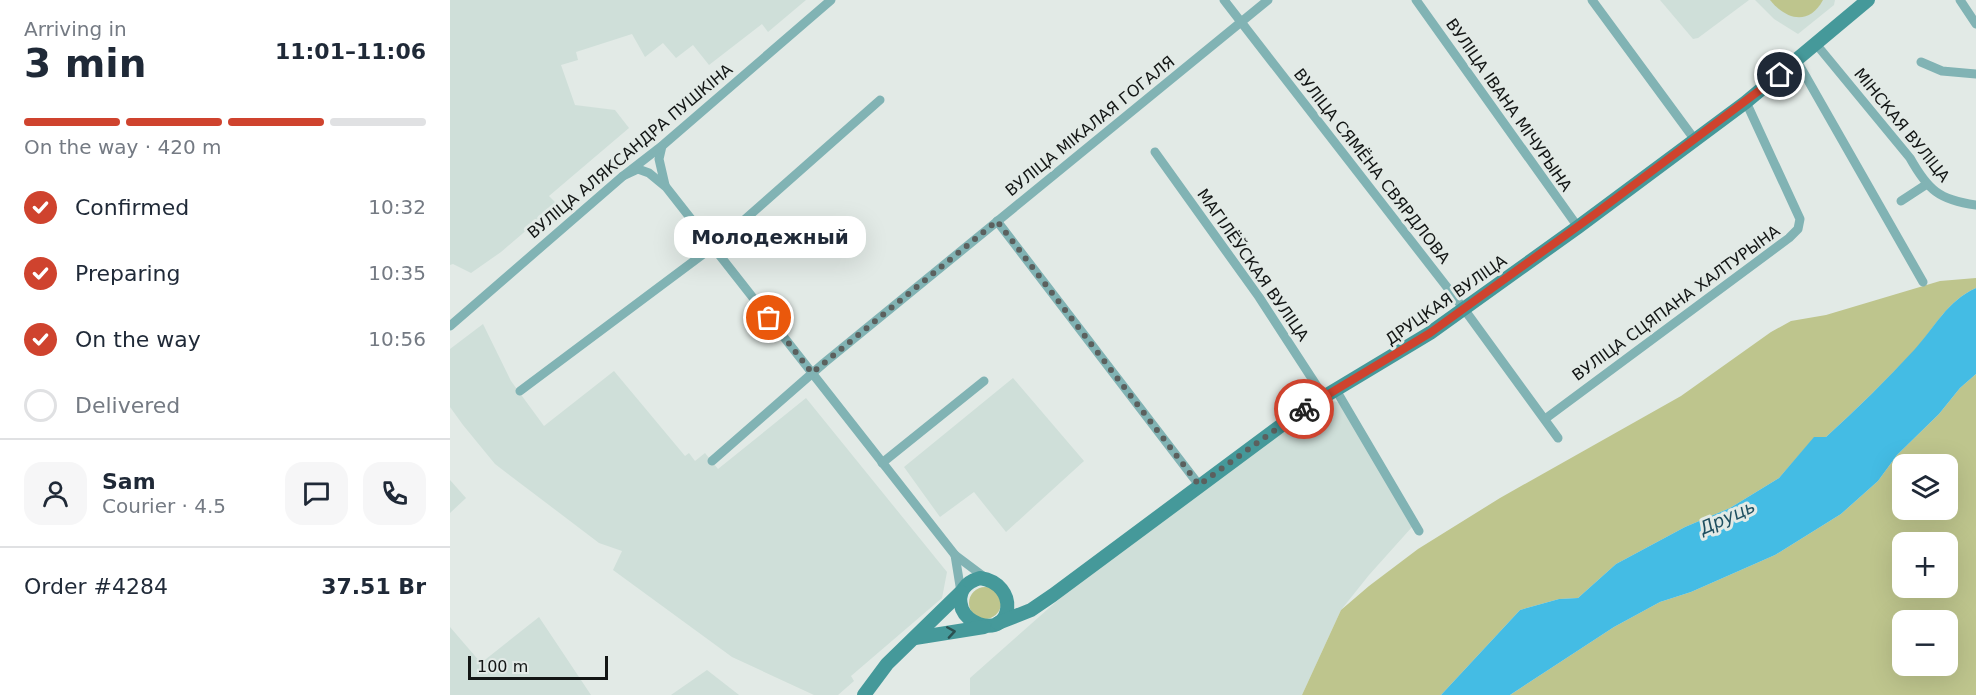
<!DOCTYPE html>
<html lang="en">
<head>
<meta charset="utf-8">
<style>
	:root { --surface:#fff; --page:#f6f6f7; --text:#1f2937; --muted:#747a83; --line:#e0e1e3; --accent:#cf432e }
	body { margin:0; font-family:"DejaVu Sans",sans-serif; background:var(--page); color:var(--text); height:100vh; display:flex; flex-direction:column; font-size:22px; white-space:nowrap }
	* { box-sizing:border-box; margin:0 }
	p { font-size:20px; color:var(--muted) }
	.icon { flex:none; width:33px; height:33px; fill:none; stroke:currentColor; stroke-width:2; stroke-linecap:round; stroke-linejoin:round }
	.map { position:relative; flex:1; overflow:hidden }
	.side { display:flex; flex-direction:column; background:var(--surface); width:450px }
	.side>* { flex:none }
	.buttons { position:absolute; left:1442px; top:454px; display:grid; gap:12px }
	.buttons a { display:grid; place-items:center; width:66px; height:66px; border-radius:12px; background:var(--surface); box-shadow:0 6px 24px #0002; font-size:30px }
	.scale { position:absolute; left:18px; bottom:15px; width:140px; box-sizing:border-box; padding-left:6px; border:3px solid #131615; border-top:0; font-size:16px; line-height:21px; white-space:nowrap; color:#131615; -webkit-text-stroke:4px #e2eae6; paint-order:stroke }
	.pin { position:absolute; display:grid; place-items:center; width:51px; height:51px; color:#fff; margin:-26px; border:3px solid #fff; border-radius:50%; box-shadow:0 2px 6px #0007 }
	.courier { position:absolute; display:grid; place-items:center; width:60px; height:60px; margin:-30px; border:4px solid #cf432e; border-radius:50%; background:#fff; color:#222; box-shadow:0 2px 8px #0007 }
	.bubble { position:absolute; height:42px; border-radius:18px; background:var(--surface); box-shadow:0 6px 24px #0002; font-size:20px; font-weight:800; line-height:42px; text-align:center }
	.head em { font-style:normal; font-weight:800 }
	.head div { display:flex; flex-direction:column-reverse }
	.head { display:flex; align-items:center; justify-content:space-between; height:102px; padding:0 24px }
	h1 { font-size:39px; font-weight:800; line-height:45px }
	.bar { display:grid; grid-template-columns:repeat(4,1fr); gap:9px 6px; align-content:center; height:72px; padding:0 24px }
	.bar i { height:8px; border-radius:4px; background:var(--line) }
	.bar .on { background:var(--accent) }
	.bar p { grid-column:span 4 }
	.line { display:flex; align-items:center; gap:15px; padding:0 24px; border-top:2px solid var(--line) }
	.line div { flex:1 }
	.round { display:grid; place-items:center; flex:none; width:63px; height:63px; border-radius:18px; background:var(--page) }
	ol { padding:0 24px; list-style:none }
	li { display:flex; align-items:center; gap:18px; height:66px }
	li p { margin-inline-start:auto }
	li .icon { padding:6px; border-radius:50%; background:var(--accent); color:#fff; stroke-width:4 }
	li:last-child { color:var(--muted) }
	li i { width:33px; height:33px; border:3px solid var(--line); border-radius:50% }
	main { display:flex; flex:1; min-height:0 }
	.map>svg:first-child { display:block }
	.built { fill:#cfdfd9 }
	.green { fill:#bec58d; fill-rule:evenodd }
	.water { fill:#44bce4 }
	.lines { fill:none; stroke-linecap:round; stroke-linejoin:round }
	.minor { stroke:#81b3b4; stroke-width:9 }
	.secondary { stroke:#45999a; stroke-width:14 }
	.oneway { stroke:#2a5151 }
	.done { stroke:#5b605e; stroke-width:6; stroke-dasharray:0 10.8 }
	.route { stroke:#cf432e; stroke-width:8 }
	.labels { text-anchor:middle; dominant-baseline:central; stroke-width:6; stroke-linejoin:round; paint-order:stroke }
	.street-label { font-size:16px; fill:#131615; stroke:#e2eae6 }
	.water-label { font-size:18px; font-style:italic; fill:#1e4f60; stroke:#e2eae6 }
</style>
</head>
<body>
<main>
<section class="side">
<div class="head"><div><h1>3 min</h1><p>Arriving in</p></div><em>11:01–11:06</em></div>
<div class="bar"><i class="on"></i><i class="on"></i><i class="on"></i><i></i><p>On the way · 420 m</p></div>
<ol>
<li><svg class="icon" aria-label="check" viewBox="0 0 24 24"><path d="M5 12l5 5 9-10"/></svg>Confirmed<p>10:32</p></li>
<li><svg class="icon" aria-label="check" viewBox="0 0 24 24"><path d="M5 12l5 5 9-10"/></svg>Preparing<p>10:35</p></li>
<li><svg class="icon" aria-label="check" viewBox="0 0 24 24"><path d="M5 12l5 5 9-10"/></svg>On the way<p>10:56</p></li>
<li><i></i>Delivered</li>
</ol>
<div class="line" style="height:108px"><a class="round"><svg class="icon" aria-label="person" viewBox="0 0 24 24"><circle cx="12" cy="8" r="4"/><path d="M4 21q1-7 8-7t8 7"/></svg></a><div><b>Sam</b><p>Courier · 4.5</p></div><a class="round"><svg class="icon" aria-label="chat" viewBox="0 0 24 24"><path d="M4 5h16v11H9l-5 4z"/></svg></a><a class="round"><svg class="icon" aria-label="phone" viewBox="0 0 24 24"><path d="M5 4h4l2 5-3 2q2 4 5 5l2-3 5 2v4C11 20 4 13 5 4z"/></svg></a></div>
<div class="line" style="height:78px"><div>Order #4284</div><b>37.51 Br</b></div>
</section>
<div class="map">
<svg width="1526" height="695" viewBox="0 0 1526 695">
	<rect width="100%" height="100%" fill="#e2eae6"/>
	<!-- built -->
	<g class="built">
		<polygon points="0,0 356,0 318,32 312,24 259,65 243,45 226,58 213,43 195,57 182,34 126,52 128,60 111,65 125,105 165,110 179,128 99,196 107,204 51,252 21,273 3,264 0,265"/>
		<polygon points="1210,0 1299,0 1248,38 1243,39"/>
		<polygon points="1305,0 1385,0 1384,5 1348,34 1324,19"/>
		<polygon points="33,324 61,381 94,426 164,371 235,456 239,453 245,461 255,453 268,469 356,398 497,572 492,598 401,676 404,681 388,695 364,695 282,657 163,570 172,551 149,543 45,464 13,425 0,407 0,349"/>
		<polygon points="563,378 634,461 556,532 524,492 490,517 454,467"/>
		<polygon points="881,400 890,403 962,527 919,575 891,610 852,695 520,695 520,678 624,586 838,428"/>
		<polygon points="0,480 16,498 0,513"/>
		<polygon points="89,617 141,695 0,695 0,627 31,663"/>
		<polygon points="257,670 289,695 221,695"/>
	</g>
	<!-- green -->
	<g class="green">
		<path d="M1320 0H1373C1359 26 1336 20 1320 0Z"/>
		<path d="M1526 278V288C1497 301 1485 327 1465 350 1436 380 1407 409 1376 437L1364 438 1329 478 1280 508 1235 527 1166 564 1128 598 1109 599 1070 610 991 695H852L891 610 919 586 968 549 1050 498 1231 396 1321 332 1341 321 1376 315 1490 281Z"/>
		<path d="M1526 374V695H1060L1164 627 1210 602 1241 592 1325 555 1391 514 1428 481 1447 455 1489 414 1510 388ZM1452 465H1497V510H1452ZM1452 543H1497V588H1452ZM1452 621H1497V666H1452Z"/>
		<circle cx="535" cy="603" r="16"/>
	</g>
	<!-- water -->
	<path class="water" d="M1526 288V374L1510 388 1489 414 1447 455 1428 481 1391 514 1325 555 1241 592 1210 602 1164 627 1060 695H991L1070 610 1109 599 1128 598 1166 564 1235 527 1280 508 1329 478 1364 437H1376C1407 409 1436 380 1465 349 1485 327 1497 301 1526 288Z"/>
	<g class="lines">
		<!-- minor -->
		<g class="minor">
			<polyline points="774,0 1014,309 1108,438"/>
			<polyline points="966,0 1128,227"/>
			<polyline points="1142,0 1245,140"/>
			<polyline points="1510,0 1526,24"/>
			<path d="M1366 44 1460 158C1478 190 1489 200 1526 205"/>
			<polyline points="1347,61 1473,282"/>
			<polyline points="1471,62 1492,71 1526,74"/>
			<polyline points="212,146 209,159 215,185"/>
			<polyline points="705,152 809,297 874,397"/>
			<polyline points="173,176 188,169 199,173 216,187 505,555 537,579"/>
			<polyline points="1451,201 1477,184"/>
			<polyline points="547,221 749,485"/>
			<polyline points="0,326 173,176 213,145 381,0"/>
			<polyline points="886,390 969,531"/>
			<polyline points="70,391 268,243 430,100"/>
			<polyline points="1095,419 1339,238 1348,229 1350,219 1296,102"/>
			<polyline points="262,461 374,363 818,0"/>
			<polyline points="432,463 534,381"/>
			<polyline points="505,555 511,592"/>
		</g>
		<!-- secondary -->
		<g class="secondary">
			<path d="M530 578C570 584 563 636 529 624 521 621 515 616 512 609 506 592 516 582 530 578Z"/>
			<polyline points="548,623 581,610 603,595 852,410 980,333 1128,227 1296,102 1418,0"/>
			<polyline points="465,638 534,627"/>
			<polyline points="414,695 437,664 511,592"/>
		</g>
	</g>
	<!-- one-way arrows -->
	<defs><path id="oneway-chevron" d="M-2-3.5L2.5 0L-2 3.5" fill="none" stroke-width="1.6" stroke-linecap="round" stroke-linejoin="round" transform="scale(1.5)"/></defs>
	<use class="oneway" href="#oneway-chevron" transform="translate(501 632) rotate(-9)"/>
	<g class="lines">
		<!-- done -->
		<polyline class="done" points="319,318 362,373 547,221 749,485 854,409"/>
		<!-- route -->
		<polyline class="route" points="854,409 980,333 1145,214 1330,75"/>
	</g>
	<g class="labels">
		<!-- street labels -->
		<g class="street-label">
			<text transform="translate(1059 105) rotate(55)">ВУЛІЦА ІВАНА МІЧУРЫНА</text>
			<text transform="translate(1452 125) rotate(51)">МІНСКАЯ ВУЛІЦА</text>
			<text transform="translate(640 126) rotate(-39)">ВУЛІЦА МІКАЛАЯ ГОГАЛЯ</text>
			<text transform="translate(180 151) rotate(-40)">ВУЛІЦА АЛЯКСАНДРА ПУШКІНА</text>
			<text transform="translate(922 166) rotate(52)">ВУЛІЦА СЯМЁНА СВЯРДЛОВА</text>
			<text transform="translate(803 265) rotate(55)">МАГІЛЁЎСКАЯ ВУЛІЦА</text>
			<text transform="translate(996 300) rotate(-35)">ДРУЦКАЯ ВУЛІЦА</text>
			<text transform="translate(1226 303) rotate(-36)">ВУЛІЦА СЦЯПАНА ХАЛТУРЫНА</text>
		</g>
		<!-- water labels -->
		<g class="water-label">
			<text transform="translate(1277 517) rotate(-24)">Друць</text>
		</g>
	</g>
</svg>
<div class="buttons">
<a><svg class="icon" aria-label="layers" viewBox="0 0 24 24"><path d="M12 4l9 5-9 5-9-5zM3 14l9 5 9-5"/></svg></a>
<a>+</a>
<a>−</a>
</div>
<div class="scale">100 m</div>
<div class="pin" style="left:319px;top:318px;background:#ea580c"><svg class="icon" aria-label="bag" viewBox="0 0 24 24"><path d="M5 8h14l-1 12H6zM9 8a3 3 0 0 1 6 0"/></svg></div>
<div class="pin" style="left:1330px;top:75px;background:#1f2937"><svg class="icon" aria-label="home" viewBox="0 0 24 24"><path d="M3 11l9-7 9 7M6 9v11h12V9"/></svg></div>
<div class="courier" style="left:854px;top:409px"><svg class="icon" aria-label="bike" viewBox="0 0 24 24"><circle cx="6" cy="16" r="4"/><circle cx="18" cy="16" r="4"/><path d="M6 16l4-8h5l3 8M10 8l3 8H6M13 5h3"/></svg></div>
<div class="bubble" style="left:224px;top:216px;width:192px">Молодежный</div>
</div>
</main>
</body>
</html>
